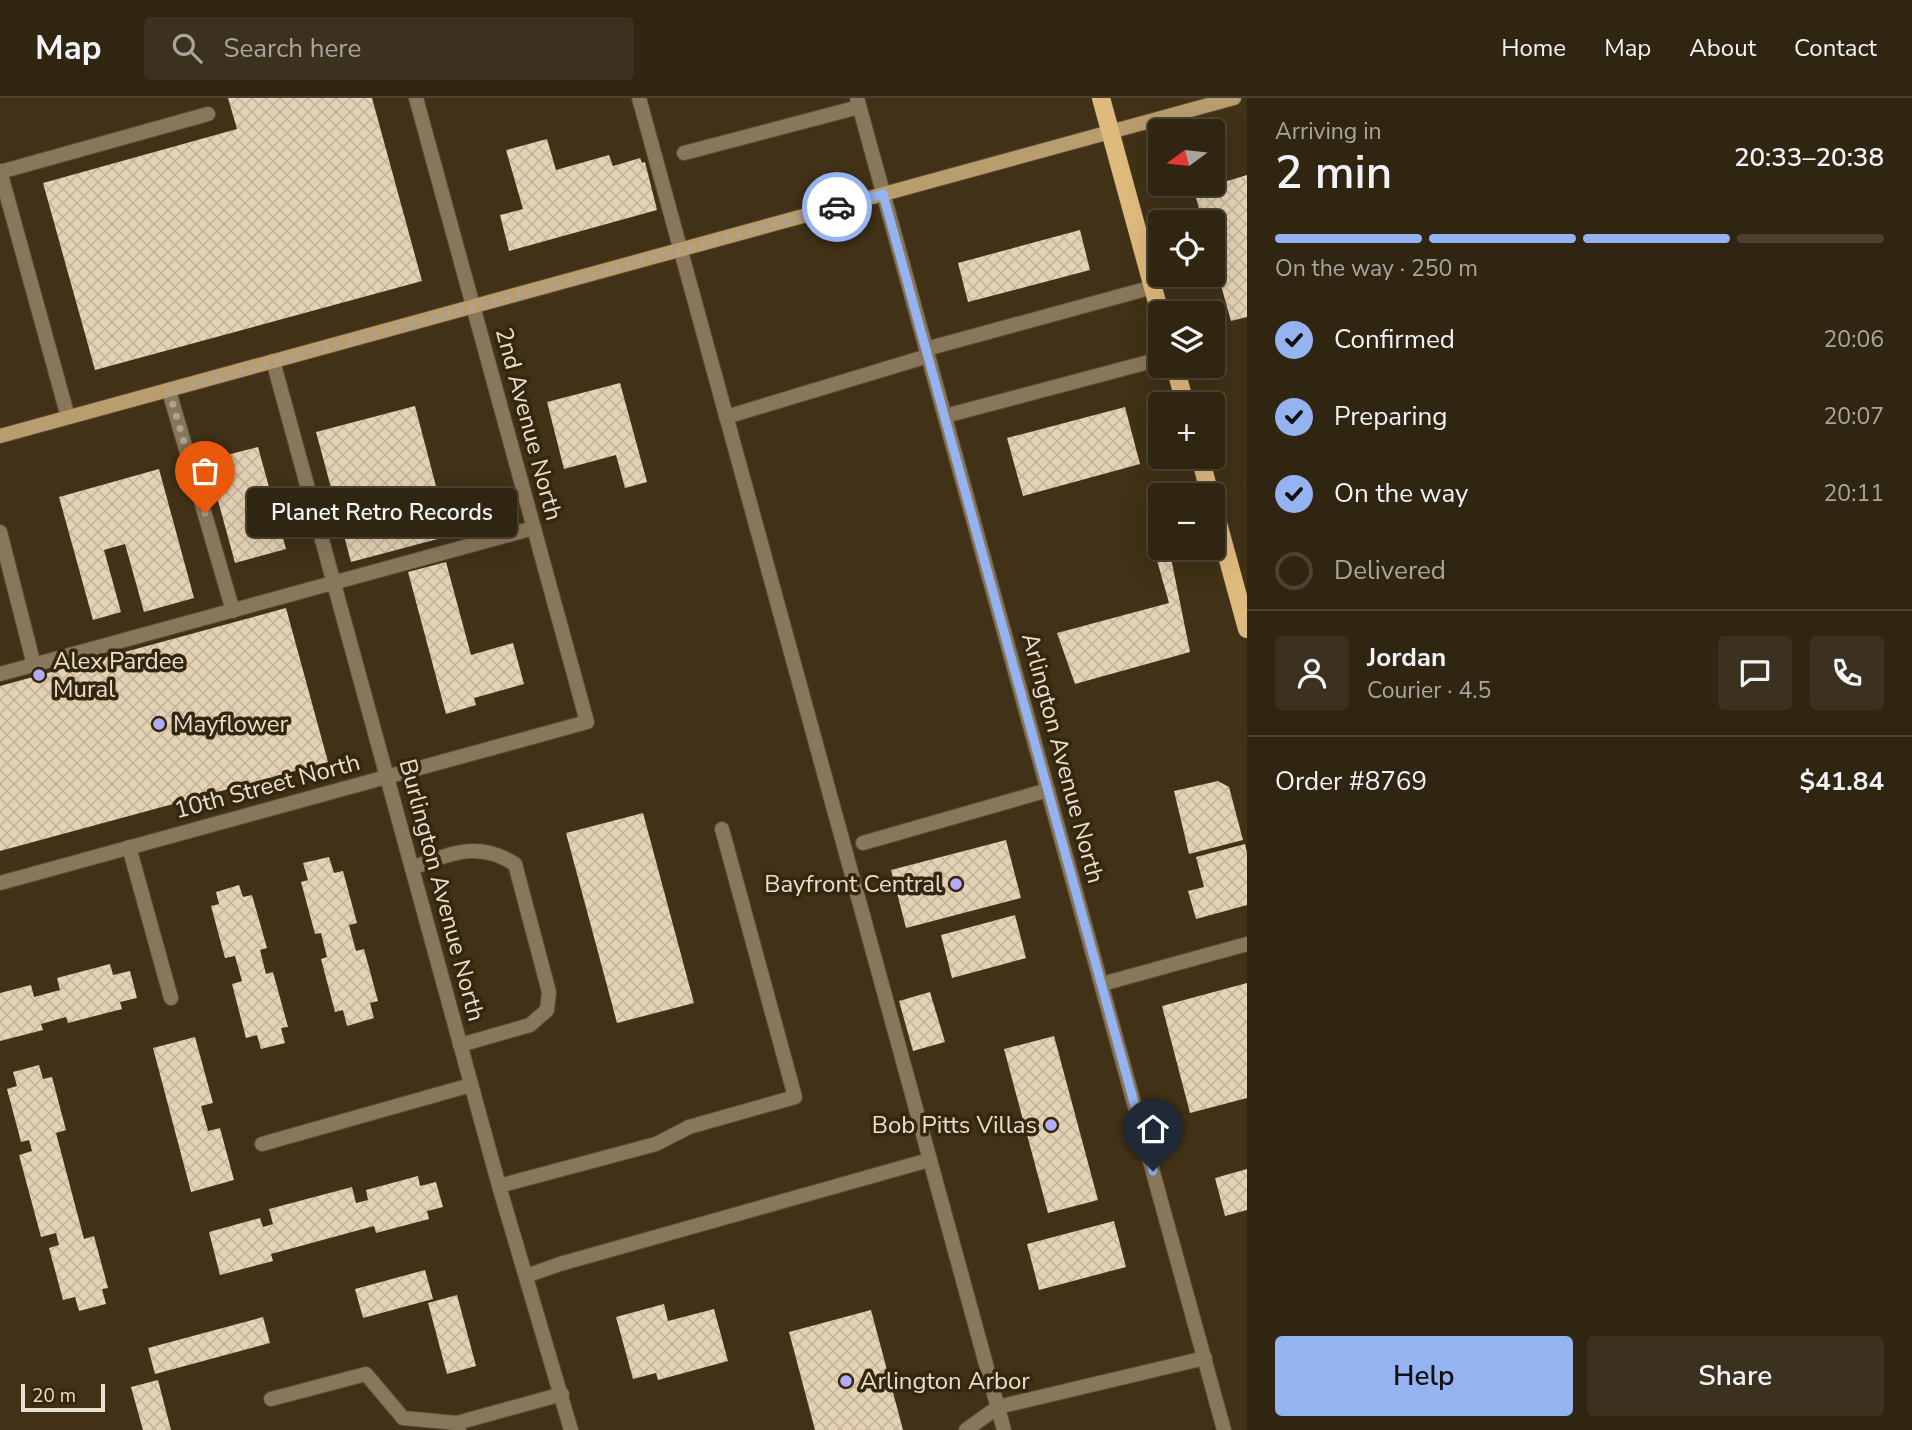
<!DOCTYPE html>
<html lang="en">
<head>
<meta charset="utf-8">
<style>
	:root { --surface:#302511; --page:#3c311f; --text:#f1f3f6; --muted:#a8a59f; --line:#4b4231; --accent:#95b2f1 }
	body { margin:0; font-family:"Nunito Sans",sans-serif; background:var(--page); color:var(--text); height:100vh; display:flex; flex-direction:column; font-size:26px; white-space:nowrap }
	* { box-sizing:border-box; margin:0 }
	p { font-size:23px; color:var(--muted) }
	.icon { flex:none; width:38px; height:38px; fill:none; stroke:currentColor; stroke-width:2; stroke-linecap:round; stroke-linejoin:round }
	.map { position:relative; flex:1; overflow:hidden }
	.side { display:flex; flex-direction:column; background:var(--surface); width:665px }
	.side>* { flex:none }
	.needle { width:46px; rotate:255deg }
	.buttons { position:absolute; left:1148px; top:21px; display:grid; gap:14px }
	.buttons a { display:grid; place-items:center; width:77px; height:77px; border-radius:7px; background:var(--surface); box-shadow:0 7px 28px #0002,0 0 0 2px var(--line); font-size:35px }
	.scale { position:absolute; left:21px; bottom:18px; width:84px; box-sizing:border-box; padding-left:7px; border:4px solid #e9dfd0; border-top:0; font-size:19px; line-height:24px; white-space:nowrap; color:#e9dfd0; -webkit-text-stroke:5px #35270d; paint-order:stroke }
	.pin { position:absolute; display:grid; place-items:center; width:60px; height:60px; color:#fff; margin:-72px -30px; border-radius:50% 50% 50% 0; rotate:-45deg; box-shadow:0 0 7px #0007 }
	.pin .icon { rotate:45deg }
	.courier { position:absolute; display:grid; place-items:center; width:70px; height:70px; margin:-35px; border:5px solid #95b2f1; border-radius:50%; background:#fff; color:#222; box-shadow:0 2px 9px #0007 }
	.bubble { position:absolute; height:49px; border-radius:7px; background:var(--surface); box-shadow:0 7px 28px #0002,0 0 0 2px var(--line); font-size:23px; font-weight:600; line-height:49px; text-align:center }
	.headline em { font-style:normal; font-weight:600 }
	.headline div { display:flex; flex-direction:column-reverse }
	.headline { display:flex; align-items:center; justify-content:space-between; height:119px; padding:0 28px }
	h1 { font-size:46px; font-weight:600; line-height:52px }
	.bar { display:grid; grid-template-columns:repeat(4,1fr); gap:10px 7px; align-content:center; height:84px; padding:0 28px }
	.bar i { height:9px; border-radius:5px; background:var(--line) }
	.bar .on { background:var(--accent) }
	.bar p { grid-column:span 4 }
	.line { display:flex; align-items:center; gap:18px; padding:0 28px; border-top:2px solid var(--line) }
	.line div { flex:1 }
	.round { display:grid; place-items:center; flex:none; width:74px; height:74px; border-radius:7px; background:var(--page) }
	ol { padding:0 28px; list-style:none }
	li { display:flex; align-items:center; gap:21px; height:77px }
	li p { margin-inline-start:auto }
	li .icon { padding:7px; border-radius:50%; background:var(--accent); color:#111; stroke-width:4 }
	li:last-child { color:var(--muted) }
	li i { width:38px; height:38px; border:4px solid var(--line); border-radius:50% }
	.button { display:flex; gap:14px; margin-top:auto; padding:14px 28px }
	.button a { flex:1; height:80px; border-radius:7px; background:var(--accent); color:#111; font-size:28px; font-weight:600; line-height:80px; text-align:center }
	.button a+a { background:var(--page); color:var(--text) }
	header { display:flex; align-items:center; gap:42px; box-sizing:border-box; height:98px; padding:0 35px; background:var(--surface); border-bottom:2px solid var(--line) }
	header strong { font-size:33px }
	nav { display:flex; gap:38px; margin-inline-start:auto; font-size:24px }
	.search { width:490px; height:63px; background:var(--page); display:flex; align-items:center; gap:18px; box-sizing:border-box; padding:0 24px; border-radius:7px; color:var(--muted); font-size:26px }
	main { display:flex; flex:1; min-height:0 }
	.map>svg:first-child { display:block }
	.building { fill:url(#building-cross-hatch) }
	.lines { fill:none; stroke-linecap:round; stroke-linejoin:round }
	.service-casing { stroke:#5b4d35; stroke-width:16 }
	.minor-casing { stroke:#5b4d35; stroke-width:16 }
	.secondary-casing { stroke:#5b4d35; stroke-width:16 }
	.primary-casing { stroke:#5b4d35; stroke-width:19 }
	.service { stroke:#89775b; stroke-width:14 }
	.minor { stroke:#89775b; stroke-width:14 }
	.secondary { stroke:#b99d6f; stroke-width:14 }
	.primary { stroke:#dfba7d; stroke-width:18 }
	.done { stroke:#aea28f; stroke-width:7; stroke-dasharray:0 12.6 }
	.route { stroke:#95b2f1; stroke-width:9 }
	.poi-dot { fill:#b5acf9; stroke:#35270d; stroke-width:2.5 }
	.labels { text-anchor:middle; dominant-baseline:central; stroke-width:7; stroke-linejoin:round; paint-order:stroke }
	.street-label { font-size:24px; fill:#e9dfd0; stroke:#35270d }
	.poi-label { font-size:24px; fill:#e9dfd0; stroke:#35270d; text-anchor:start }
</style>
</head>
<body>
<header>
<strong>Map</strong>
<div class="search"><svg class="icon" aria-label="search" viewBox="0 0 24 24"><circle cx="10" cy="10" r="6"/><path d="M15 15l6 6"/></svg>Search here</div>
<nav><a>Home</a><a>Map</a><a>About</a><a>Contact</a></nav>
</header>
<main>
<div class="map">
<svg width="1247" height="1332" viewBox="0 0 1247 1332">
	<defs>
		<pattern id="building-cross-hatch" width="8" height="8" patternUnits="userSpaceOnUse" patternTransform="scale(1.75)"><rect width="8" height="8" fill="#e5d2b4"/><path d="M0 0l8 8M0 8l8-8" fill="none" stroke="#c5b59c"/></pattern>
	</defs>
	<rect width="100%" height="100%" fill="#403117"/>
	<!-- building -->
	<g class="building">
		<polygon points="228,0 372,0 422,183 95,272 43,85 237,31"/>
		<polygon points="547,41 556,72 609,57 613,68 640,60 642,65 645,64 657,112 509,153 500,117 523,111 506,52"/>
		<polygon points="1247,77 1247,219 1231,223 1213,159 1213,124 1203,124 1194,93"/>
		<polygon points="1080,132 1090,172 968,204 958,165"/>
		<polygon points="620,285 647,384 625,390 616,357 564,371 547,304"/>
		<polygon points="415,308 449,438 351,464 316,334"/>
		<polygon points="1125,309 1140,366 1023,398 1007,340"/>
		<polygon points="258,349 286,451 235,465 207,362"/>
		<polygon points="159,371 194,500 144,514 125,446 104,452 121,514 93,522 59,399"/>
		<polygon points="1160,439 1160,450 1169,450 1190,554 1075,586 1057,535 1169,505 1151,441"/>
		<polygon points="446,464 471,557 513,545 524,586 474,600 476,607 446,616 408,474"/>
		<polygon points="286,510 328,664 0,753 0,588"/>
		<polygon points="1218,683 1229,689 1243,742 1189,756 1174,693"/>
		<polygon points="643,715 694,905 617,925 566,735"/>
		<polygon points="1006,742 1021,800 906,830 891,772"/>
		<polygon points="1245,746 1247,755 1247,807 1196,821 1188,793 1204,789 1196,759"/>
		<polygon points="329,759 334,775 343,773 357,825 349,827 356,853 364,851 378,903 370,905 374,920 347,928 343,912 335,914 321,861 327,859 321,835 315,836 301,784 308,782 303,765"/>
		<polygon points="239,787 243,799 252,797 267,850 260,852 266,876 273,874 288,929 281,930 285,945 261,951 257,937 246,940 232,886 242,883 235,858 225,860 211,808 219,806 216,794"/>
		<polygon points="1015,817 1026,860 952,880 941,837"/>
		<polygon points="110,866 113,877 130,873 137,900 120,904 122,911 68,925 66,919 41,926 43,932 0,943 0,895 31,887 34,899 60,892 57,880"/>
		<polygon points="1247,885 1247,1000 1190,1015 1162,908"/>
		<polygon points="930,894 945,944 913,953 899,903"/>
		<polygon points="1054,938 1098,1102 1048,1115 1004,951"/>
		<polygon points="195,939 213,1005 201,1008 208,1033 220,1030 234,1082 191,1094 153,950"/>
		<polygon points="39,967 43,981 52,979 66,1032 56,1035 84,1141 94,1138 108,1190 102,1191 106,1206 79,1213 75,1199 63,1202 49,1150 59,1147 56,1135 41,1139 19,1057 32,1053 29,1042 21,1044 7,991 17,988 13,974"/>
		<polygon points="1247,1071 1247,1112 1225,1118 1215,1080"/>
		<polygon points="418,1078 420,1088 436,1084 443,1109 427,1113 429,1121 376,1135 374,1128 271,1156 273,1163 220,1177 209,1134 260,1120 263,1129 273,1126 269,1111 352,1089 356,1105 368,1102 366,1092"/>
		<polygon points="1114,1123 1126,1169 1039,1192 1027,1146"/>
		<polygon points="425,1172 433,1201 363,1220 355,1191"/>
		<polygon points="457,1197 476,1268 447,1276 428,1205"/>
		<polygon points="664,1206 668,1223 714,1211 728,1263 658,1282 656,1275 633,1281 616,1219"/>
		<polygon points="871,1212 903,1332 815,1332 789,1234"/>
		<polygon points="263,1219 270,1245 155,1276 148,1250"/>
		<polygon points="158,1282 171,1332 143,1332 131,1289"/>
	</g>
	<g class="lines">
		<!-- service casing -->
		<g class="service-casing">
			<g id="service">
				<polyline points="639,0 1004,1332"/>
				<polyline points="684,55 859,9"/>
				<polyline points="0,74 208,16"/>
				<polyline points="926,251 1153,189"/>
				<polyline points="169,293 233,513"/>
				<polyline points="945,318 1160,261"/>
				<polyline points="726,319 928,258"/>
				<polyline points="0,434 34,567"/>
				<polyline points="0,576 534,430"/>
				<polyline points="863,745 1048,692"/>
				<polyline points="129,749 171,900"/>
				<path d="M412 770C450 756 477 742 515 766L549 894 547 912 530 927 460 947"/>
				<polyline points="1102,886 1247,846"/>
				<polyline points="689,1029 795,999 722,731"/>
				<polyline points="262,1046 471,987"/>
				<polyline points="526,1178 560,1166 929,1062"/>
				<polyline points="271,1301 366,1276 403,1320 457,1325"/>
				<polyline points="459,1332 457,1325 562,1296"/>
				<polyline points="966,1332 998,1309 1205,1260"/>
			</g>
		</g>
		<!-- minor casing -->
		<g class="minor-casing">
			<g id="minor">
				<polyline points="857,0 1224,1332"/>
				<polyline points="0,73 68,319"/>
				<polyline points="273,263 499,1088 571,1332"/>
				<polyline points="0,785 587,624 416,0"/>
				<polyline points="499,1088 656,1046 689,1029"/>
			</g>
		</g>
		<!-- secondary casing -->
		<g class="secondary-casing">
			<polyline id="secondary" points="0,338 1234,0"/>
		</g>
		<!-- primary casing -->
		<g class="primary-casing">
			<g id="primary">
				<polyline points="1101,0 1160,215"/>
				<polyline points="1175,268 1185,306"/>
				<polyline points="1200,359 1210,397"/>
				<polyline points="1213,407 1247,531"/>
			</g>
		</g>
		<!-- service -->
		<use href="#service" class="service"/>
		<!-- minor -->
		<use href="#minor" class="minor"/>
		<!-- secondary -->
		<use href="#secondary" class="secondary"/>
		<!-- primary -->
		<use href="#primary" class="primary"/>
	</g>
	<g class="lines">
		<!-- done -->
		<polyline class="done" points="205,415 169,293 837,109"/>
		<!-- route -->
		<polyline class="route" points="837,109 883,96 1153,1073"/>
	</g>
	<!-- markers -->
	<g class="poi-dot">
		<circle cx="39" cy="577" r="7"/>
		<circle cx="159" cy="626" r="7"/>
		<circle cx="956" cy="786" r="7"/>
		<circle cx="1051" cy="1027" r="7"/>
		<circle cx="846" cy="1283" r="7"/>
	</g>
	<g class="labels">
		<!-- street labels -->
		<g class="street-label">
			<text transform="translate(529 326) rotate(75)">2nd Avenue North</text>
			<text transform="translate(1063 660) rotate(75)">Arlington Avenue North</text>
			<text transform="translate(267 688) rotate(-15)">10th Street North</text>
			<text transform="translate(442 792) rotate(75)">Burlington Avenue North</text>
		</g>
		<!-- poi labels -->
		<g class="poi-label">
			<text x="53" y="563">Alex Pardee<tspan x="53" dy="28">Mural</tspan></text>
			<text x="173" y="626">Mayflower</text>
			<text x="942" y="786" text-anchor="end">Bayfront Central</text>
			<text x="1037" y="1027" text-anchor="end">Bob Pitts Villas</text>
			<text x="860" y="1283">Arlington Arbor</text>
		</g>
	</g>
</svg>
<div class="buttons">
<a><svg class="needle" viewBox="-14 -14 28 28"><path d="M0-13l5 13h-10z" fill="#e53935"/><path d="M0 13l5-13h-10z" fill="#a8a59f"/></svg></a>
<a><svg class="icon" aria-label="locate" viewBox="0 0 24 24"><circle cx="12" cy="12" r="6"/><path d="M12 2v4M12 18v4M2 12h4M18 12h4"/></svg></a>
<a><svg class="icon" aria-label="layers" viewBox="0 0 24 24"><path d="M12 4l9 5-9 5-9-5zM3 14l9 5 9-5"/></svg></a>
<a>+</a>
<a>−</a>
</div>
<div class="scale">20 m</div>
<div class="pin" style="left:205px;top:415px;background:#ea580c"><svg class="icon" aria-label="bag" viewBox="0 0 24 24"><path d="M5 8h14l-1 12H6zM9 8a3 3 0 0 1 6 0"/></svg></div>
<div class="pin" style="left:1153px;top:1073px;background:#1f2937"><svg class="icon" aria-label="home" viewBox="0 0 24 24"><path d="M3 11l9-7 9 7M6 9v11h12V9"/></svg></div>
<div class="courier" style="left:837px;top:109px"><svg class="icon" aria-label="car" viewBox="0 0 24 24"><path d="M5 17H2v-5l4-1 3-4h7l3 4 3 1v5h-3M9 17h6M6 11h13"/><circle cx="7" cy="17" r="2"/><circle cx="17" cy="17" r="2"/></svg></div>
<div class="bubble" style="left:247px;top:390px;width:270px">Planet Retro Records</div>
</div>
<section class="side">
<div class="headline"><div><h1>2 min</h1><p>Arriving in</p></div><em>20:33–20:38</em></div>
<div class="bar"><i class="on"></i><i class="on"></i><i class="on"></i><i></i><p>On the way · 250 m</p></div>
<ol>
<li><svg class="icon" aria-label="check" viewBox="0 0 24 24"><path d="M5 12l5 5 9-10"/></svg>Confirmed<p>20:06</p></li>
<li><svg class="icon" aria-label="check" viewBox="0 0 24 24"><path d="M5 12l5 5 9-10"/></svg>Preparing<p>20:07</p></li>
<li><svg class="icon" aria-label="check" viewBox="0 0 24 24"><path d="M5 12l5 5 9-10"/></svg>On the way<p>20:11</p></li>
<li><i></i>Delivered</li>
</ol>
<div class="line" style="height:126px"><a class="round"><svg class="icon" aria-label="person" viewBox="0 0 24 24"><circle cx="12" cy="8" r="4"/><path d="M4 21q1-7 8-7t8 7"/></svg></a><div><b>Jordan</b><p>Courier · 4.5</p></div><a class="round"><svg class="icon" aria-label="chat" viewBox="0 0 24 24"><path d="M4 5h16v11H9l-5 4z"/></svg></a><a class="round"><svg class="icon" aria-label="phone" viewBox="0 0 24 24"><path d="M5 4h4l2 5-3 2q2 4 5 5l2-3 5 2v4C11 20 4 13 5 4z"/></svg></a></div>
<div class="line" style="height:91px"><div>Order #8769</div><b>$41.84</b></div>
<div class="button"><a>Help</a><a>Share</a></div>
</section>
</main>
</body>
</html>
